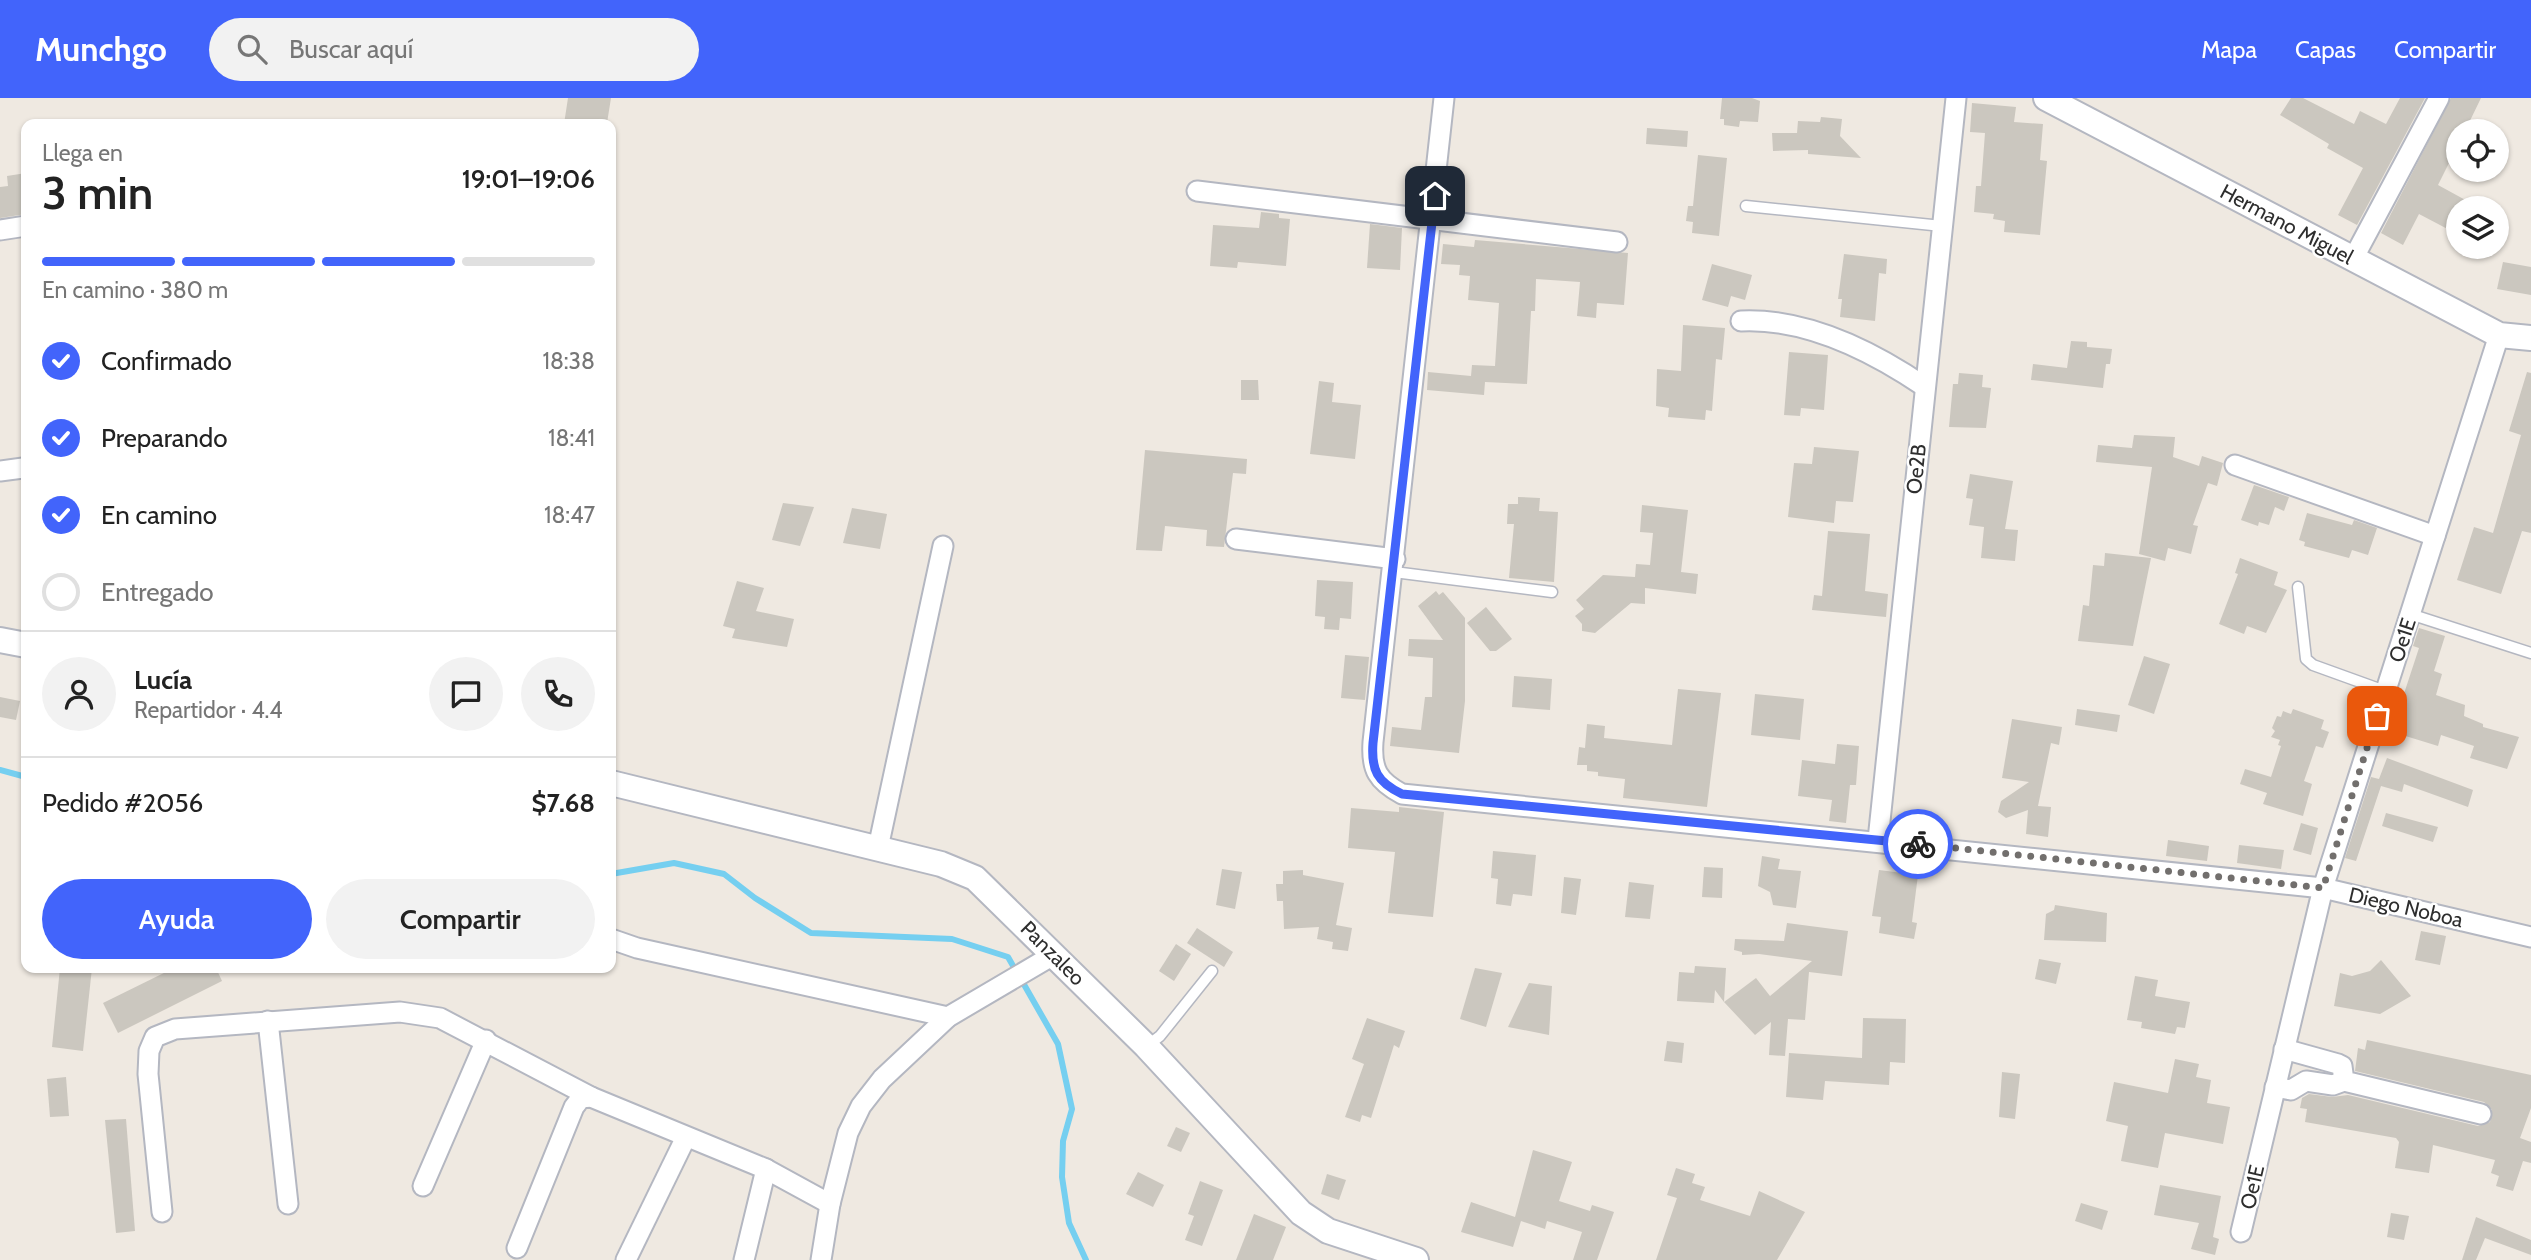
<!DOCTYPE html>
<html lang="es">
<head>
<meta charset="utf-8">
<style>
	:root { --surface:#fff; --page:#f2f2f2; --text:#222; --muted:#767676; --line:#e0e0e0; --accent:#4264fb }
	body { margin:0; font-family:Cabin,sans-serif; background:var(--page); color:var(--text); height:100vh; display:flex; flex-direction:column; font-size:26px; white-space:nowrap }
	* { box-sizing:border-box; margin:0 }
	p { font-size:23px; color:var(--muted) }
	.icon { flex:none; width:38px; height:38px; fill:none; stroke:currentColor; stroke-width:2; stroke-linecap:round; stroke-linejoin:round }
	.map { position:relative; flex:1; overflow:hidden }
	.panel { position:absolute; left:21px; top:21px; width:595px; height:854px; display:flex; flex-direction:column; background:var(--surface); border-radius:14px; box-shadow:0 2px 5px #0004 }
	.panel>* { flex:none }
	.tools { position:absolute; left:2446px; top:21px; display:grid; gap:14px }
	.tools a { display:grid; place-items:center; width:63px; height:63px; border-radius:50%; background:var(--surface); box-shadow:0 2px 5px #0004; font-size:35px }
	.pin { position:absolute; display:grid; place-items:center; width:60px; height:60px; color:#fff; margin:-30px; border-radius:14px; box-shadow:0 4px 10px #0006 }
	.courier { position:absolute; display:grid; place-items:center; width:70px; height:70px; margin:-35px; border:5px solid #4264fb; border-radius:50%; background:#fff; color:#222; box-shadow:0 2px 9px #0007 }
	.summary em { font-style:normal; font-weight:600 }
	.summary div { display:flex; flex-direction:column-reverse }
	.summary { display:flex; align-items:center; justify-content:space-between; height:119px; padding:0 21px }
	h1 { font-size:46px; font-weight:600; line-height:52px }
	.bar { display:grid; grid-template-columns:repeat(4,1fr); gap:10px 7px; align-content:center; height:84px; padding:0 21px }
	.bar i { height:9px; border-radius:5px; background:var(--line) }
	.bar .selected { background:var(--accent) }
	.bar p { grid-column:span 4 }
	.line { display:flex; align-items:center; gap:18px; padding:0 21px; border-top:2px solid var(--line) }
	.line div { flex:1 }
	.round { display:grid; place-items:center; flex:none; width:74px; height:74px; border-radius:37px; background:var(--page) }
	ol { padding:0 21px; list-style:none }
	li { display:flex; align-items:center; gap:21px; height:77px }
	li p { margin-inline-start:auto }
	li .icon { padding:7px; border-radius:50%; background:var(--accent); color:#fff; stroke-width:4 }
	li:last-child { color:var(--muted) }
	li i { width:38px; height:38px; border:4px solid var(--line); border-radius:50% }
	.primary-button { display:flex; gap:14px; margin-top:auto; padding:14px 21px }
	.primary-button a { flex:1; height:80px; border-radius:42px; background:var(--accent); color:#fff; font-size:28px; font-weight:600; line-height:80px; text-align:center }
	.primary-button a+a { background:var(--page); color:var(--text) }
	header { display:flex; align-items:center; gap:42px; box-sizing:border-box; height:98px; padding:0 35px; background:var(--accent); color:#fff }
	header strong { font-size:33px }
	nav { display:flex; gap:38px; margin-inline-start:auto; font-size:24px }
	.search { width:490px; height:63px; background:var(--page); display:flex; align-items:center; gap:18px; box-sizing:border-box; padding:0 24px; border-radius:38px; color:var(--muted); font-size:26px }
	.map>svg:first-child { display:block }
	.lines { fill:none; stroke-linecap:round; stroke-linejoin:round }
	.stream { stroke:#75cff0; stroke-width:6 }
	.building { fill:#cbc7bf }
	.service-casing { stroke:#b4b7c1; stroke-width:13 }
	.minor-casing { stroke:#b4b7c1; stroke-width:23 }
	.tertiary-casing { stroke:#b4b7c1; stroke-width:28 }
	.service { stroke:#fff; stroke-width:10 }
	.minor { stroke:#fff; stroke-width:19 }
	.tertiary { stroke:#fff; stroke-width:24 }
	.done { stroke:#726f6d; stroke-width:7; stroke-dasharray:0 12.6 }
	.route { stroke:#4264fb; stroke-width:9 }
	.labels { text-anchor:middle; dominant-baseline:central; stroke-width:5; stroke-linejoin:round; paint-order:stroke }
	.street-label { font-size:21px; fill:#2e2e2e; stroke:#fff }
</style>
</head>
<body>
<header>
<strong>Munchgo</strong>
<div class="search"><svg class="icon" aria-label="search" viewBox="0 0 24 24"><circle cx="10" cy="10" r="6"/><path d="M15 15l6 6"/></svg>Buscar aquí</div>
<nav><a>Mapa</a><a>Capas</a><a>Compartir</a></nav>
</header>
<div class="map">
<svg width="2531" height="1162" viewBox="0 0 2531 1162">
	<rect width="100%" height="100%" fill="#efe9e1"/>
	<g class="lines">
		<!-- stream -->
		<g class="stream">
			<polyline points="0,672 26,679"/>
			<polyline points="611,776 674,765 724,776 755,800 811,835 952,841 1008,859 1016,873"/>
			<polyline points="1022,883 1058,946 1072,1011 1063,1043 1062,1079 1069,1125 1086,1162"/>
		</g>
	</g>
	<!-- building -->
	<g class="building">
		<polygon points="568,0 611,0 607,25 582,22 581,26 564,26"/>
		<polygon points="1722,0 1752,0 1760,3 1758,24 1740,23 1739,29 1724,27 1724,21 1720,21"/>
		<polygon points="2291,0 2303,0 2354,26 2360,13 2386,26 2400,0 2425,0 2357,127 2338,117 2363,70 2327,50 2329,46 2280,17"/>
		<polygon points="2451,0 2481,0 2465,33 2459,33 2459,45 2438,87 2480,110 2459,110 2459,137 2419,116 2403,147 2381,135"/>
		<polygon points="1972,5 2016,9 2014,24 2043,26 2040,62 2047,63 2040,137 2004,134 2005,123 1993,121 1994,116 1974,114 1976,88 1981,88 1985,35 1970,34"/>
		<polygon points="1821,19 1842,21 1840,38 1861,60 1808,56 1808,52 1773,53 1772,35 1797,35 1798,23 1820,24"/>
		<polygon points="1647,30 1688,33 1687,49 1646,46"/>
		<polygon points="1698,57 1727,60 1719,138 1692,135 1693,124 1686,123 1688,108 1693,108"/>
		<polygon points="26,75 26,116 0,120 0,89 8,88 7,78"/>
		<polygon points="1261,114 1279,116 1279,120 1290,121 1286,168 1238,164 1237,170 1210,168 1213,127 1259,130"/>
		<polygon points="1370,126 1402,130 1400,172 1367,170"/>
		<polygon points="1475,142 1628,155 1624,207 1597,205 1596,220 1577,218 1580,184 1536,181 1535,213 1531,213 1527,286 1485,284 1484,297 1427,292 1428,274 1471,278 1472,267 1495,268 1499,205 1468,202 1470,178 1459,177 1460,167 1441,166 1443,146 1474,149"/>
		<polygon points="1844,156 1887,161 1886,176 1879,175 1875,223 1840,219 1842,201 1838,201"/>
		<polygon points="2503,164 2531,169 2531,197 2497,191"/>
		<polygon points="1712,166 1752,177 1745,202 1731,198 1728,209 1702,202"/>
		<polygon points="1683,227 1725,230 1722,262 1716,261 1712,313 1706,312 1705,322 1668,319 1669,310 1656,308 1657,271 1681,273"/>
		<polygon points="2071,243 2087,244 2087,249 2112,251 2110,266 2106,266 2103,290 2031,282 2033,266 2067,270"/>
		<polygon points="1789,254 1828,257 1824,312 1801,310 1800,318 1784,317"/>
		<polygon points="2527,274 2531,275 2531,435 2522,433 2501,496 2457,482 2474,429 2493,435 2521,337 2509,333"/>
		<polygon points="1959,275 1983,277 1982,289 1991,290 1986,330 1949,329 1953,286 1958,286"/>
		<polygon points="1241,282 1258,282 1259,302 1241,302"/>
		<polygon points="1319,283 1334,285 1332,304 1361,307 1355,361 1310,356"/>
		<polygon points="2134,337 2175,339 2173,359 2199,368 2202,358 2223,365 2217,388 2208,385 2193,427 2198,428 2191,456 2168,450 2165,463 2139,456 2152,369 2096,364 2098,347 2132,350"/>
		<polygon points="1814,349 1859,353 1853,404 1836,403 1834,425 1788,419 1794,365 1812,366"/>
		<polygon points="1145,352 1247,361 1246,376 1233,375 1224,449 1206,448 1207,432 1165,428 1162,453 1136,452"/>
		<polygon points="1970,376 2013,383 2005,431 2018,432 2015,463 1981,460 1984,429 1969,427 1973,401 1966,400"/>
		<polygon points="2254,387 2289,399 2284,413 2275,409 2269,427 2259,424 2258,428 2241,422"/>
		<polygon points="1518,399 1540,400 1539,413 1558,414 1554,484 1509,480 1514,426 1507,426 1508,406 1518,406"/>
		<polygon points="783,405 814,409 800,448 772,442"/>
		<polygon points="1642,407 1688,412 1681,474 1698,476 1696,496 1645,490 1645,506 1631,505 1595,535 1582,533 1582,526 1575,518 1584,511 1576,502 1603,477 1635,479 1636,466 1650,467 1653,435 1640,434"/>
		<polygon points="852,410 887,416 880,451 843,445"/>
		<polygon points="2307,415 2352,427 2354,422 2377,430 2368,457 2352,452 2349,460 2304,448 2305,444 2299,442"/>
		<polygon points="1828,433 1870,436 1865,493 1888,496 1886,519 1812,512 1814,497 1822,498"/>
		<polygon points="2105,455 2151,460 2133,548 2078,543 2083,507 2089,508 2093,467 2104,468"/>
		<polygon points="2240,460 2278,474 2274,487 2287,492 2266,535 2247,528 2244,536 2219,526 2238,476 2235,475"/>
		<polygon points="1317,482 1353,484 1351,521 1340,520 1339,532 1324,531 1325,519 1315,518"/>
		<polygon points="737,483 764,490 756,513 794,521 787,549 732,540 735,531 723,528"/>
		<polygon points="1436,493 1439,497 1443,494 1465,520 1465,603 1459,655 1390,648 1392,629 1421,632 1425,599 1432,599 1433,560 1408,558 1409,541 1443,542 1418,508"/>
		<polygon points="1486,509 1512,541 1496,553 1490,553 1467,525"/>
		<polygon points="2419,530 2445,538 2434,573 2442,576 2436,597 2465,607 2464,618 2483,626 2483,629 2519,639 2507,671 2470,660 2474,648 2441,637 2438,648 2399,636 2402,625 2395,623 2419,550 2413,548"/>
		<polygon points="1345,557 1369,559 1365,602 1341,600"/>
		<polygon points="2144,558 2170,566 2154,616 2128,607"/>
		<polygon points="1514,578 1552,581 1550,612 1512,609"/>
		<polygon points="1678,591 1721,595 1707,709 1623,700 1625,681 1598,678 1598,674 1587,673 1587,667 1577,667 1579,649 1585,650 1587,626 1605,628 1604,640 1672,647"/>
		<polygon points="1755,596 1804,601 1800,642 1751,637"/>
		<polygon points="0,599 20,603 16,622 0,619"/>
		<polygon points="2077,611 2120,617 2117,634 2075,627"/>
		<polygon points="2293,611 2324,622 2321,631 2329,634 2323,650 2316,648 2304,683 2312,686 2303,718 2263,706 2267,695 2240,686 2245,671 2271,679 2281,648 2278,647 2280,642 2271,639 2275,633 2272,630 2277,618 2281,619 2283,613 2291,616"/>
		<polygon points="2012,621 2062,629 2059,647 2051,645 2038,708 2051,709 2048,739 2026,736 2028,712 2006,720 1998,714 2001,703 2029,684 2002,680"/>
		<polygon points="1837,646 1859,648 1856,687 1850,687 1846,725 1829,723 1832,702 1798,698 1802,662 1835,666"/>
		<polygon points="2387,660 2473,692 2468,709 2404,686 2402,694 2381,688 2356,763 2345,760 2371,679 2379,681"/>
		<polygon points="1399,709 1444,714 1433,819 1388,815 1395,754 1348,750 1351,710 1399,714"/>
		<polygon points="2386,715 2438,729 2433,744 2382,728"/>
		<polygon points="2301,725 2318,730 2311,757 2293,752"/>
		<polygon points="2168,742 2209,748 2207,763 2166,758"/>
		<polygon points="2239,747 2284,752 2281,771 2237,765"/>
		<polygon points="1493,753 1536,757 1532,798 1513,796 1511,808 1496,806 1498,781 1491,780"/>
		<polygon points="1762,758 1780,761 1778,771 1801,773 1796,810 1773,807 1770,794 1758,788"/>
		<polygon points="1704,769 1723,770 1722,800 1702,799"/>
		<polygon points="1222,771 1242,774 1235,811 1216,807"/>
		<polygon points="1303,772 1303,777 1344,785 1336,827 1352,830 1348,853 1332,851 1333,844 1317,841 1319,829 1284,831 1283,803 1277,803 1276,786 1283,786 1283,773"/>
		<polygon points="1879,772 1918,777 1912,824 1917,825 1914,841 1879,835 1881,819 1872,818"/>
		<polygon points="1564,779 1581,781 1576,817 1561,815"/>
		<polygon points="1629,784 1654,787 1650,821 1625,819"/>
		<polygon points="2055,807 2107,815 2106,844 2044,842 2046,816 2054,812"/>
		<polygon points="1787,825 1848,833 1842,878 1809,874 1805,922 1788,921 1785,958 1769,957 1771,924 1755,937 1724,904 1756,880 1770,898 1812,863 1759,856 1742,857 1742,854 1734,852 1735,841 1784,843"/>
		<polygon points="1197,830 1233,854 1224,869 1187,845"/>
		<polygon points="2421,833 2446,838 2440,867 2415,862"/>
		<polygon points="1176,846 1191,856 1174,883 1159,873"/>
		<polygon points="2039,861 2061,865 2056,886 2035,881"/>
		<polygon points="2381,862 2411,898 2380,916 2334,908 2340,875 2352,878 2370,873"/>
		<polygon points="1695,868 1726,870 1724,904 1715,892 1714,905 1677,903 1679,874 1694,875"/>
		<polygon points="60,870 92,870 83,953 52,949"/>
		<polygon points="174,870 216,870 222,883 118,935 103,905"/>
		<polygon points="1475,870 1502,875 1486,929 1460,921"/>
		<polygon points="2135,878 2158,882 2155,898 2190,904 2185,930 2177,929 2175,936 2141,930 2142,924 2127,922"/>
		<polygon points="1529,885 1552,888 1549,937 1508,929"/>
		<polygon points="1367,920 1405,933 1399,950 1394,947 1371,1020 1362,1017 1360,1024 1345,1019 1364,966 1352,961"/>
		<polygon points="1863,920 1906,921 1905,965 1890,964 1889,987 1825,983 1823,1002 1786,999 1789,955 1862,960"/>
		<polygon points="2367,942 2531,977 2531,1010 2520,1040 2531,1044 2531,1065 2523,1063 2513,1093 2496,1088 2499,1078 2491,1075 2495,1062 2433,1047 2429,1075 2395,1070 2399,1044 2396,1040 2305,1024 2307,1011 2300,1010 2302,1000 2309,996 2332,999 2348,997 2478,1028 2490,1024 2492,1012 2484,1004 2355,973 2358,950 2365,952"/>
		<polygon points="1667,943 1684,945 1682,965 1664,963"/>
		<polygon points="2175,961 2199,966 2196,979 2211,982 2207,1005 2230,1009 2223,1046 2165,1035 2158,1070 2121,1063 2128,1028 2106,1023 2114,984 2168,995"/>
		<polygon points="2002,974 2020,976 2015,1021 1999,1019"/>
		<polygon points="66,979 69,1018 50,1019 47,981"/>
		<polygon points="126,1021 135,1133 116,1135 105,1022"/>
		<polygon points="1176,1029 1190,1035 1181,1054 1167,1048"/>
		<polygon points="1533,1052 1572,1064 1559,1103 1590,1113 1592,1107 1614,1114 1597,1162 1573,1162 1582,1134 1547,1123 1545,1131 1521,1123 1513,1149 1461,1134 1471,1104 1515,1119"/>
		<polygon points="1676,1070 1695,1076 1692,1085 1705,1089 1700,1102 1750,1118 1759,1093 1805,1114 1777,1162 1656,1162 1677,1100 1667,1097"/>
		<polygon points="1138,1074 1164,1087 1153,1109 1126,1096"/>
		<polygon points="1327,1076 1346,1082 1339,1102 1321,1096"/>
		<polygon points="1200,1083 1223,1092 1202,1148 1185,1142 1194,1118 1188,1116"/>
		<polygon points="2160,1087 2221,1098 2213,1139 2219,1141 2215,1157 2191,1151 2199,1125 2154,1117"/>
		<polygon points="2081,1105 2108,1113 2102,1132 2075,1123"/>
		<polygon points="2391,1115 2409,1118 2404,1142 2387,1139"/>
		<polygon points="1254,1116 1286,1129 1273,1162 1236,1162"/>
		<polygon points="2476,1119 2531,1142 2531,1157 2485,1140 2476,1162 2462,1162"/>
	</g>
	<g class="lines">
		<!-- service casing -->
		<g class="service-casing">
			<g id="service">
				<polyline points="1746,108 1942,128"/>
				<polyline points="1394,474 1552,494"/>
				<polyline points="2298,489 2306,561 2313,567 2385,593"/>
				<polyline points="2410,516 2531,555"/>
				<polyline points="1147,948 1160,938 1212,873"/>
			</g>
		</g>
		<!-- minor casing -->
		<g class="minor-casing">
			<g id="minor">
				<path d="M1444 0 1373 644C1371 672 1378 683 1402 696L2323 790 2531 839"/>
				<polyline points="1197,93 1617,144"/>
				<polyline points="0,132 26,128"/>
				<polyline points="2353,161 2439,0"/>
				<path d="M1741 223C1805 220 1872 253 1925 289"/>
				<polyline points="2235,367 2435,438"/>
				<polyline points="0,373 23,370"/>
				<polyline points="1236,441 1395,461"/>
				<polyline points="1878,742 1956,0"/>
				<polyline points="878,750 943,448"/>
				<polyline points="611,841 637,850 948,919"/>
				<polyline points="268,923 288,1106"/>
				<polyline points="2284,951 2338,966 2342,968 2344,983 2481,1016"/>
				<polyline points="2275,989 2291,992 2306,983 2333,987 2344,983"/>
				<polyline points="423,1088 486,942"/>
				<polyline points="162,1114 148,976 149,953 155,939 175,931 400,914 440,920 591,999"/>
				<polyline points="2241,1134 2323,790 2499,237"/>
				<polyline points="517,1150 574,1009 581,1000 591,999 766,1071 830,1106"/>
				<polyline points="626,1162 686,1039"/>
				<polyline points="744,1162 766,1071"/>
				<polyline points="821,1162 830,1106 848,1035 861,1008 882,981 948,919 1055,856"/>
			</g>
		</g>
		<!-- tertiary casing -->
		<g class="tertiary-casing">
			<g id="tertiary">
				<polyline points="2046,0 2499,237 2531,240"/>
				<polyline points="0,542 26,547"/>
				<polyline points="611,685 941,766 975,780 1146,948 1301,1115 1328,1133 1416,1162"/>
			</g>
		</g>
		<!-- service -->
		<use href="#service" class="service"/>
		<!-- minor -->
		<use href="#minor" class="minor"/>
		<!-- tertiary -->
		<use href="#tertiary" class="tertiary"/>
	</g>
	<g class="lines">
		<!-- done -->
		<polyline class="done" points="1918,746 2323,790 2377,618"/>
		<!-- route -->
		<path class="route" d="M1435 98 1373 645C1371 672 1377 684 1402 696L1918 746"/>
	</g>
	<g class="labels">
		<!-- street labels -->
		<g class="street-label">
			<text transform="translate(2287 126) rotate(28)">Hermano Miguel</text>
			<text transform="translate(1916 371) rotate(-84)">Oe2B</text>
			<text transform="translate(2402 542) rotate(-72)">Oe1E</text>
			<text transform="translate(2406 809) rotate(13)">Diego Noboa</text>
			<text transform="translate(1053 855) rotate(45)">Panzaleo</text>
			<text transform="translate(2252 1089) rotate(-77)">Oe1E</text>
		</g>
	</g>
</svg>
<div class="tools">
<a><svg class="icon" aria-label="locate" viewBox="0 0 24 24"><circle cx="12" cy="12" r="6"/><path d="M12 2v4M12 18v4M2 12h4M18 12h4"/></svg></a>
<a><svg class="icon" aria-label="layers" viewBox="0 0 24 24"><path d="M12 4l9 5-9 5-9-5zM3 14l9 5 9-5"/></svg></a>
</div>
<div class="pin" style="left:2377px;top:618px;background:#ea580c"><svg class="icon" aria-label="bag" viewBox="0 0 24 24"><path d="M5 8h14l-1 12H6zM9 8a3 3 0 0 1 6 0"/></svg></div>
<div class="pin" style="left:1435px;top:98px;background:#1f2937"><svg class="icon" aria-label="home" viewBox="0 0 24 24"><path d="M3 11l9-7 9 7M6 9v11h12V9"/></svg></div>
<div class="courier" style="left:1918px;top:746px"><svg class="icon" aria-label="bike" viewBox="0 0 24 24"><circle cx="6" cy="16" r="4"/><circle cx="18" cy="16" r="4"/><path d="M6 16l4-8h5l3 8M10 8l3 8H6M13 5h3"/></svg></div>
<section class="panel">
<div class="summary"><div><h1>3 min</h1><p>Llega en</p></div><em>19:01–19:06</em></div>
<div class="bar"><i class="selected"></i><i class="selected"></i><i class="selected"></i><i></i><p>En camino · 380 m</p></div>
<ol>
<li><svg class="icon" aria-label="check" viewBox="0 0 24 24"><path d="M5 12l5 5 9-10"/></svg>Confirmado<p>18:38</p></li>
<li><svg class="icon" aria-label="check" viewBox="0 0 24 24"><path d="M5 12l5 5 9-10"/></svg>Preparando<p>18:41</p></li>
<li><svg class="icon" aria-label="check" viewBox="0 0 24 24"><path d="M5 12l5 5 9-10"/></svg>En camino<p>18:47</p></li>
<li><i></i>Entregado</li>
</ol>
<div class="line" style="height:126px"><a class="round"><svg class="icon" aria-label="person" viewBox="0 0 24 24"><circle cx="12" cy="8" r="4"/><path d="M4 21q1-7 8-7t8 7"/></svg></a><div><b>Lucía</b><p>Repartidor · 4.4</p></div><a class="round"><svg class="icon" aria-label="chat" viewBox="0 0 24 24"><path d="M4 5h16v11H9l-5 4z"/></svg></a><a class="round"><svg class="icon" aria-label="phone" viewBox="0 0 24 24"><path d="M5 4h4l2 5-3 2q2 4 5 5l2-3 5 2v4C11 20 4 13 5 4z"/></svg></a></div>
<div class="line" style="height:91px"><div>Pedido #2056</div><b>$7.68</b></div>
<div class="primary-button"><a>Ayuda</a><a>Compartir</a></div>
</section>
</div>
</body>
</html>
